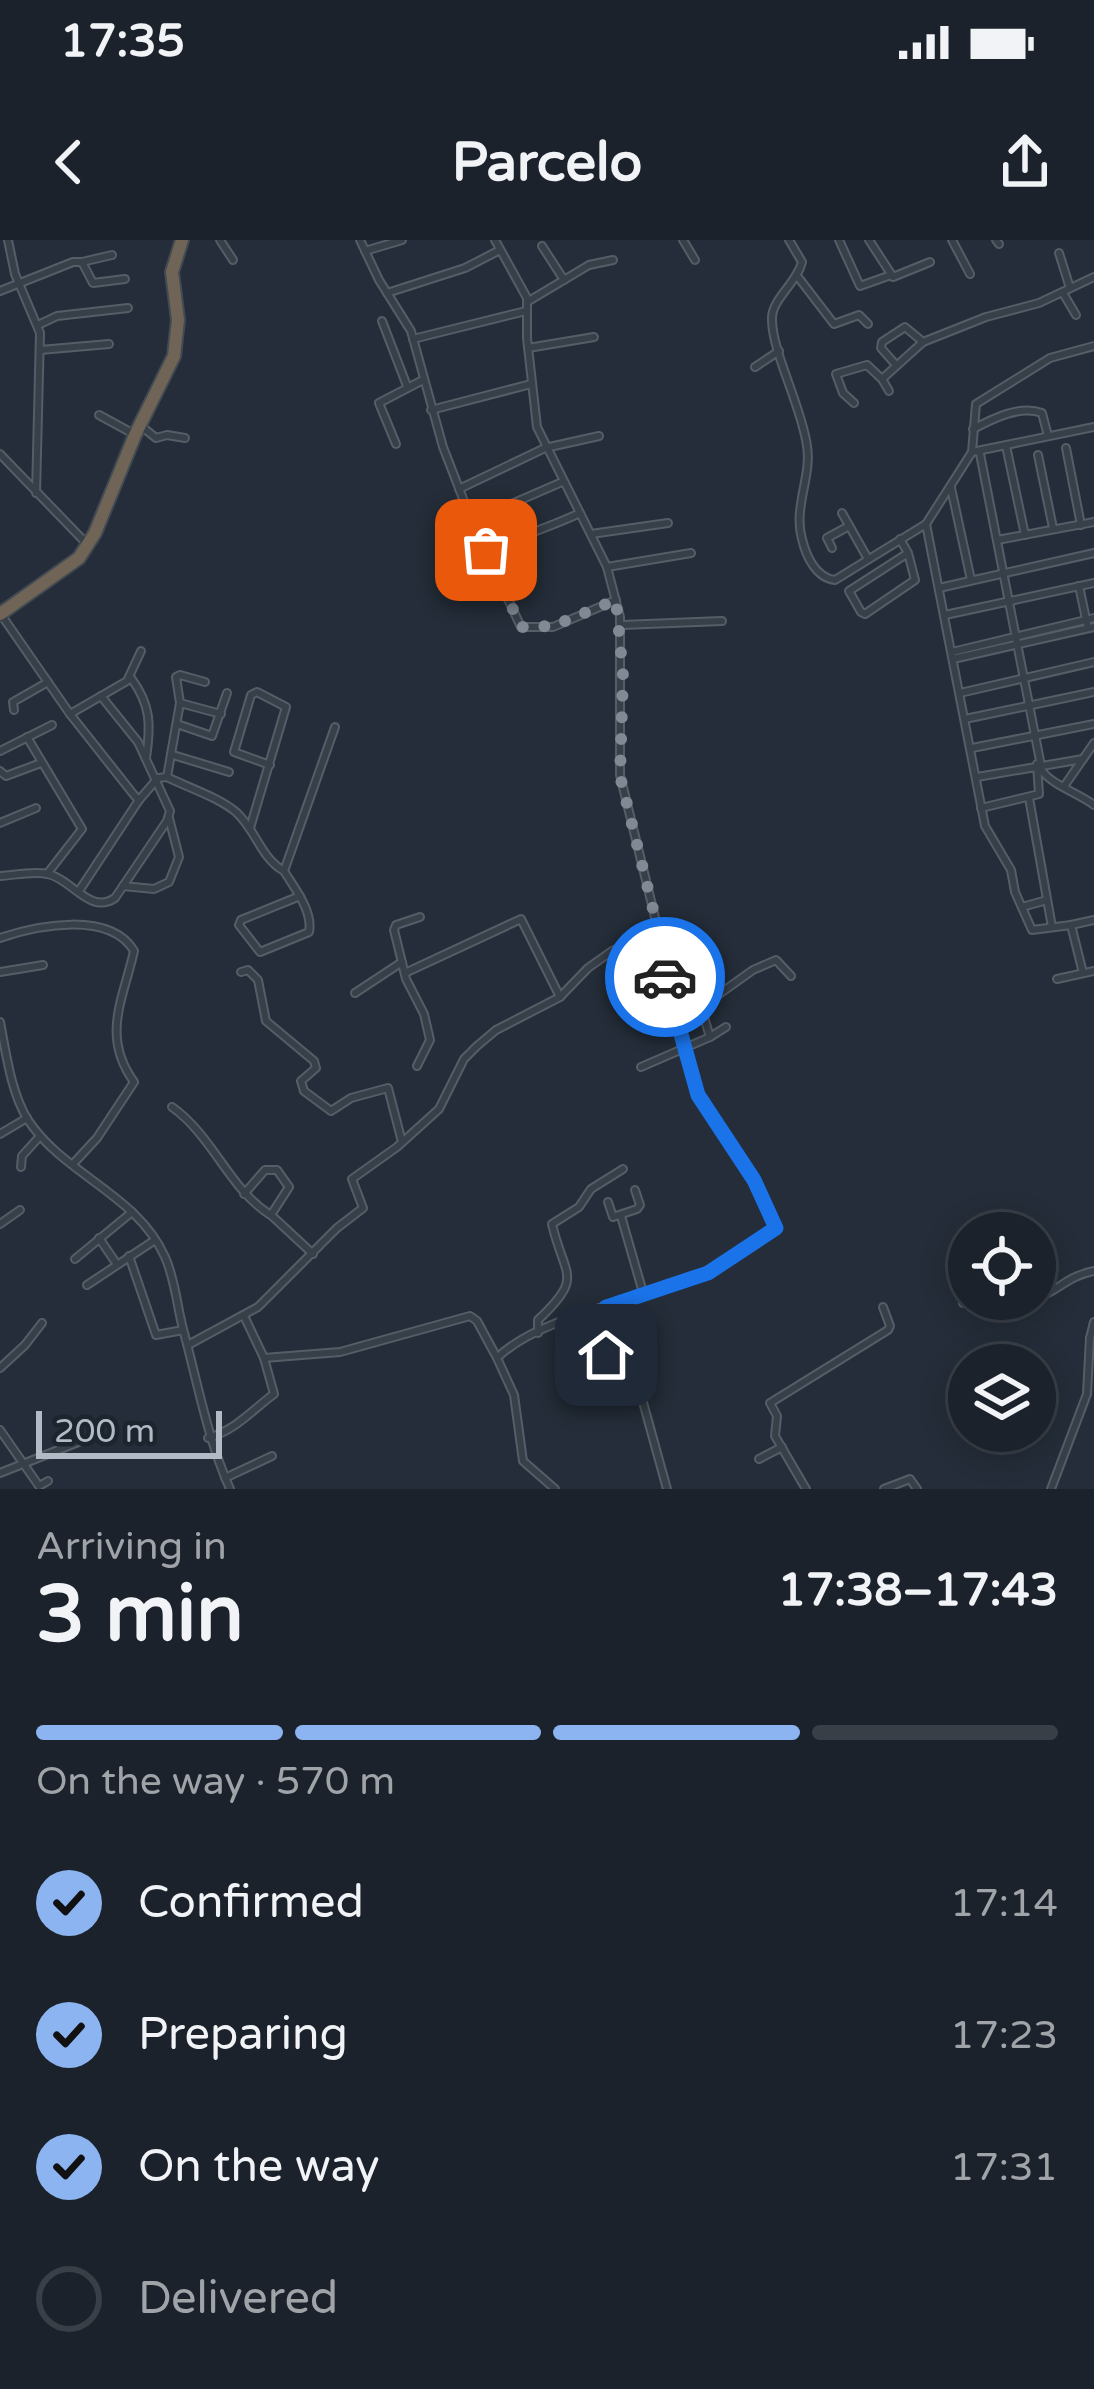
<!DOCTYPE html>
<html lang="en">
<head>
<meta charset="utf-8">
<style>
	:root { --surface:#1b222b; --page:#242a33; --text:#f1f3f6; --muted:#a0a4a9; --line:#393f47; --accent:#8cb4f0 }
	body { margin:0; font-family:"Varela Round",sans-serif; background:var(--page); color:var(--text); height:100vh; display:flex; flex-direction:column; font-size:45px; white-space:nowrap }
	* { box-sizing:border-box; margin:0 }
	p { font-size:39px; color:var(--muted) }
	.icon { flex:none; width:66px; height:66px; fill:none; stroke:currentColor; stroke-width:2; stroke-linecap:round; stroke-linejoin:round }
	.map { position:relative; height:1249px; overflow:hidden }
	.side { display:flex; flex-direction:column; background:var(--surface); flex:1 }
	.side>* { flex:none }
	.fabs { position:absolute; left:948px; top:972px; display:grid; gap:24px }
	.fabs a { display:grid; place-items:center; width:108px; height:108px; border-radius:50%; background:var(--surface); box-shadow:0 6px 30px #0003,0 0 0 3px var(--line); font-size:60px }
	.scale { position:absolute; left:36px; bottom:30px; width:186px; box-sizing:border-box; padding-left:12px; border:6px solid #b2bac5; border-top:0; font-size:33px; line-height:42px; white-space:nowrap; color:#b2bac5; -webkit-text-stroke:9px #1c242e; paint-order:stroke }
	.pin { position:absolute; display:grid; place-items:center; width:102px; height:102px; color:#fff; margin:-51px; border-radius:24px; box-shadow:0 6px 18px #0006 }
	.courier { position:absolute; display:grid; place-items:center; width:120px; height:120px; margin:-60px; border:9px solid #1a73e8; border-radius:50%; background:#fff; color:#222; box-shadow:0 3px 15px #0007 }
	.headline em { font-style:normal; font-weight:700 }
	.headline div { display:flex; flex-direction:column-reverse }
	.headline { display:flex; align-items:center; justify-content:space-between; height:204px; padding:0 36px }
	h1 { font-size:78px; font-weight:700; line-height:90px }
	.bar { display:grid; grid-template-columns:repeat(4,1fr); gap:18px 12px; align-content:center; height:144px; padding:0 36px }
	.bar i { height:15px; border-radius:9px; background:var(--line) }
	.bar .selected { background:var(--accent) }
	.bar p { grid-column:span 4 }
	ol { padding:0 36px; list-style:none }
	li { display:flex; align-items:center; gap:36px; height:132px }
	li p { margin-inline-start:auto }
	li .icon { padding:12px; border-radius:50%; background:var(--accent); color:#111; stroke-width:4 }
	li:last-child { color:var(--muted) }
	li i { width:66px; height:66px; border:6px solid var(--line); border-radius:50% }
	.status { display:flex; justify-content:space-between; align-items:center; height:84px; padding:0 60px; background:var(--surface); direction:ltr }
	.status svg { height:33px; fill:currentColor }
	header { display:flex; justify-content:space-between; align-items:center; height:156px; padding:0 36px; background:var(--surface); font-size:54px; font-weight:700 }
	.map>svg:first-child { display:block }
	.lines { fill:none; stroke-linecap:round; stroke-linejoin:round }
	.street-casing { stroke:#555d67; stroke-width:10 }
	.highway-casing { stroke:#424a54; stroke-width:16 }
	.street { stroke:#373f49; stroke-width:6 }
	.highway { stroke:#6f6455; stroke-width:12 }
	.done { stroke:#808994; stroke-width:12; stroke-dasharray:0 21.6 }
	.route { stroke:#1a73e8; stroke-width:15 }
</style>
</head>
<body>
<div class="status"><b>17:35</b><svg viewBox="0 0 49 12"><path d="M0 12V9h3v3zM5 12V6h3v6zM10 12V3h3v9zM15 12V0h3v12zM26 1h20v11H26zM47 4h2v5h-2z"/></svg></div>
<header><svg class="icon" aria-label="back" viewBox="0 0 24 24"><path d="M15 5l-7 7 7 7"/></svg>Parcelo<svg class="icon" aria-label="share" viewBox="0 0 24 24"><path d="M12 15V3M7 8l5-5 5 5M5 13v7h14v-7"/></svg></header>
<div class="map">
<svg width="1094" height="1249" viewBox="0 0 1094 1249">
	<rect width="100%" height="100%" fill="#242d39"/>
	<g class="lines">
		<!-- street casing -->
		<g class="street-casing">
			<g id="street">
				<polyline points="8,0 15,34 40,93 36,253"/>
				<polyline points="220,0 233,20"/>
				<polyline points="360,0 379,40 411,91 443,207 474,287 521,387 553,387 616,360"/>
				<path d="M495 0 527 58V98L537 187 607 327 620 377V535L654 673 674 776 698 855 754 941 776 988C753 1003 730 1023 705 1034 647 1059 540 1075 497 1118L514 1155 523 1221 555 1249"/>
				<polyline points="683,0 695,20"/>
				<path d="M789 0 802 22C797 43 772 59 772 78 771 110 802 167 807 206 812 236 793 268 802 299 806 316 816 338 835 340L926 284 972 212 1094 187"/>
				<polyline points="839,0 860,46 891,35"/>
				<polyline points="869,0 893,37 930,22"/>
				<polyline points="952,0 970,34"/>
				<polyline points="996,0 999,4"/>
				<polyline points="542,6 564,40"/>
				<polyline points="365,11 402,0"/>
				<polyline points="1059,13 1070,48"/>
				<polyline points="82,22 112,15"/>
				<polyline points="798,37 834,84 859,75 868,84"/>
				<polyline points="0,51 73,22 82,22 93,43 125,39"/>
				<polyline points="387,53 465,28 500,10"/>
				<polyline points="1063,53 1076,75"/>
				<polyline points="527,62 589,25 613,20"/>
				<polyline points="382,81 407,146"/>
				<polyline points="38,85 57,76 128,68"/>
				<polyline points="413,99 526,71"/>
				<polyline points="528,108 594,97"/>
				<polyline points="40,110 109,104"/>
				<polyline points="896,125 881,108 882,102 905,87 923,102"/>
				<polyline points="755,127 779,111"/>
				<polyline points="882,139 889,151"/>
				<polyline points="854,163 843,153 836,134 867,125 882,139 923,102 986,77 1039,63 1094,37"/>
				<polyline points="431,170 531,144"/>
				<polyline points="99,175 132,193"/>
				<polyline points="141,186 156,198 167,195 185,198"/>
				<path d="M973 189C994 178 1020 165 1042 173L1048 196"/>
				<polyline points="396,204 379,163 421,141"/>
				<polyline points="1006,206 1025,295"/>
				<polyline points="1066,208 1081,285"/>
				<polyline points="972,212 976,164 1050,118 1094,106"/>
				<polyline points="0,214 85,302"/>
				<path d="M980 214 1042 531C1054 546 1078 553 1094 565"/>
				<polyline points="1038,215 1053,288"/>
				<polyline points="951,248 971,340"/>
				<polyline points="459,249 545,208 599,196"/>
				<polyline points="511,264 524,294"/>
				<polyline points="842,273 868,319"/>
				<polyline points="472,281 562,242"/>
				<polyline points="926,284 985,586 1011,630 1015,652 1032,690 1071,685"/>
				<polyline points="591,294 668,283"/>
				<polyline points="900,299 908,313 915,340 865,374 861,372 849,351 908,313"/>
				<polyline points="997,300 1094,282"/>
				<polyline points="832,308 827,298 849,286"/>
				<path d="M486 310C518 297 548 288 580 273"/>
				<polyline points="607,327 691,313"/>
				<polyline points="1079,346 1087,384"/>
				<polyline points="939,348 1094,313"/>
				<polyline points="0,373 70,474 134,555 139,560 158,538 167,537"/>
				<polyline points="945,375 1094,343"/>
				<polyline points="622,385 722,381"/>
				<polyline points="952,412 1094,378"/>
				<polyline points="953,419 1094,387"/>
				<path d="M131 438C151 465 151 485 146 518"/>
				<polyline points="960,453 1094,422"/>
				<polyline points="180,463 221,474"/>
				<polyline points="14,470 13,462 48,442"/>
				<polyline points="70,474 127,441 141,411"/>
				<polyline points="965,479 1094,452"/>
				<polyline points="177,484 212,496 227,453"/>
				<polyline points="27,497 82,589 47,634"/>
				<polyline points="972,508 1094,484"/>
				<polyline points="0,511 52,485"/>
				<polyline points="173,515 229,532"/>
				<polyline points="0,531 6,536 41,523"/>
				<path d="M167 537C189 548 218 557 236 572 256 590 260 617 284 631L335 487"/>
				<polyline points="167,537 180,463 176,437 180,435 205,442"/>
				<polyline points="977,537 1083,519"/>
				<polyline points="1065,545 1094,503"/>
				<polyline points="1029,558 1052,687"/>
				<polyline points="981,568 1039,554 1037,524"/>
				<polyline points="0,583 36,568"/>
				<polyline points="250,588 286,467 257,452 251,455 234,512 270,525"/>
				<path d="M284 631C295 649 313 671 309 692L260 712 239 685 241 680 300 656"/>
				<path d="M0 636C15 635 34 631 48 634 73 640 90 675 115 658L167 581 170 571 138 502 101 456"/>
				<polyline points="123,646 154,649 169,642 179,617 169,578"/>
				<polyline points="79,651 139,560"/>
				<polyline points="1022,667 1047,660"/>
				<path d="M0 698C38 685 110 671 134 711 123 760 101 796 134 842L97 898 73 924"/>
				<polyline points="0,732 43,725"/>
				<polyline points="241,732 248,730 258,740 266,781 314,821 316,828 301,841 304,851 331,871 351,858 388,848 402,902"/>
				<polyline points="405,733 521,679 560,757"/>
				<polyline points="1083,733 1071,685 1094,680"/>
				<polyline points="1057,739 1094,731"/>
				<polyline points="355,753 402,722"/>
				<path d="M0 782C6 813 11 853 28 880 64 935 137 954 165 1017 175 1039 177 1066 183 1089 198 1144 207 1197 230 1249"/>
				<polyline points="710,797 726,787"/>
				<polyline points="417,826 430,800 424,774 406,739 394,690 396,685 420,677"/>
				<polyline points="641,827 710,797 701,767 753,730 776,720 791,736"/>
				<path d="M172 867C213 896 228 947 269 974"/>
				<polyline points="0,894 27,878"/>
				<polyline points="21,927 22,916 40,896"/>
				<polyline points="244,954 265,930 277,930 289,947 271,975 313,1014"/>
				<polyline points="608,962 613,977 637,969 640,965 635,950"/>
				<polyline points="621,976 644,1056"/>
				<polyline points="0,984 20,970"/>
				<polyline points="99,998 116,1023"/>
				<polyline points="129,1016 156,1095 183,1090"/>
				<polyline points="75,1019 132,972"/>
				<polyline points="87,1045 155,1000"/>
				<path d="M1035 1058C1059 1052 1064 1037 1094 1031"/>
				<polyline points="963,1063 1015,1059"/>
				<polyline points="606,1067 638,1144 667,1249"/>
				<path d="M538 1093V1080C585 1036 564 1037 552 984L579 967 591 949 623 929"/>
				<polyline points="1090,1098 1094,1082"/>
				<polyline points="188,1105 258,1067 337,988 363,968 352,939 397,907 439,869 464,819 477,806 496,790 560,757 588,728 612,711 657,691"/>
				<polyline points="606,1115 623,1111"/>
				<polyline points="264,1118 340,1112 470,1076 477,1081 496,1116"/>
				<polyline points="0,1128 25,1105 42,1083"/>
				<polyline points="0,1190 39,1246 48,1241"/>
				<path d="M208 1198C236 1190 252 1170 274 1154L264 1118 245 1078"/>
				<polyline points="759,1219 782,1207"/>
				<polyline points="0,1233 81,1201"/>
				<polyline points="225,1238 272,1216"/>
				<polyline points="806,1249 775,1196 777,1176 770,1163 888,1090 890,1086 883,1067"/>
				<polyline points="884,1249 910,1239 917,1249"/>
				<polyline points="1051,1249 1087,1154 1090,1098"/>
			</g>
		</g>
		<!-- highway casing -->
		<g class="highway-casing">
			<polyline id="highway" points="0,374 79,318 95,293 135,195 174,116 178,80 172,32 182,0"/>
		</g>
		<!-- street -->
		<use href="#street" class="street"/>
		<!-- highway -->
		<use href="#highway" class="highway"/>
	</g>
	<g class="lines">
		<!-- done -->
		<polyline class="done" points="486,310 521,387 553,386 616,360 623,435 620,536 654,673 665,737"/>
		<!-- route -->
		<polyline class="route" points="606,1115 623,1111 606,1067 708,1033 776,988 754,940 698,855 665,737"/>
	</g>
</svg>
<div class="fabs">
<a><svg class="icon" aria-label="locate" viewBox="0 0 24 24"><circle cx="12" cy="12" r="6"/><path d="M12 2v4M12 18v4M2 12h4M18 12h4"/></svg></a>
<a><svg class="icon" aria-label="layers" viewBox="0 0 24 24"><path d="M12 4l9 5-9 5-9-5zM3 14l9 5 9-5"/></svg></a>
</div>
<div class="scale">200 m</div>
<div class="pin" style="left:486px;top:310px;background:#ea580c"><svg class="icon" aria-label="bag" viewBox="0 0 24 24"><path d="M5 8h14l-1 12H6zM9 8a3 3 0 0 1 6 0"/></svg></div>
<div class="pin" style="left:606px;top:1115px;background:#1f2937"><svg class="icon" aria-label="home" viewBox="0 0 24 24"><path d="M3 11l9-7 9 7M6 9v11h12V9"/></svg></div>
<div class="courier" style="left:665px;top:737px"><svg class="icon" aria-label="car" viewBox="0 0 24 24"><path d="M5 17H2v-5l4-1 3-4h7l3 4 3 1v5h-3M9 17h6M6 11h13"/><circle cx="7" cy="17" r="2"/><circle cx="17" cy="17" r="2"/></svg></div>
</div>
<section class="side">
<div class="headline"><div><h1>3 min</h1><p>Arriving in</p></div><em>17:38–17:43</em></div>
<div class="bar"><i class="selected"></i><i class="selected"></i><i class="selected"></i><i></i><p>On the way · 570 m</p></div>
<ol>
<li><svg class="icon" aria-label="check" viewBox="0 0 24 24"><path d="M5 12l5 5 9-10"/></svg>Confirmed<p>17:14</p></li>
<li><svg class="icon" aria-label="check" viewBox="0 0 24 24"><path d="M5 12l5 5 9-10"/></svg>Preparing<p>17:23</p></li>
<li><svg class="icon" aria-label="check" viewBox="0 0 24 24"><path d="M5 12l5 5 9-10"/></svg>On the way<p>17:31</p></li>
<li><i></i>Delivered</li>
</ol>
</section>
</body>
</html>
